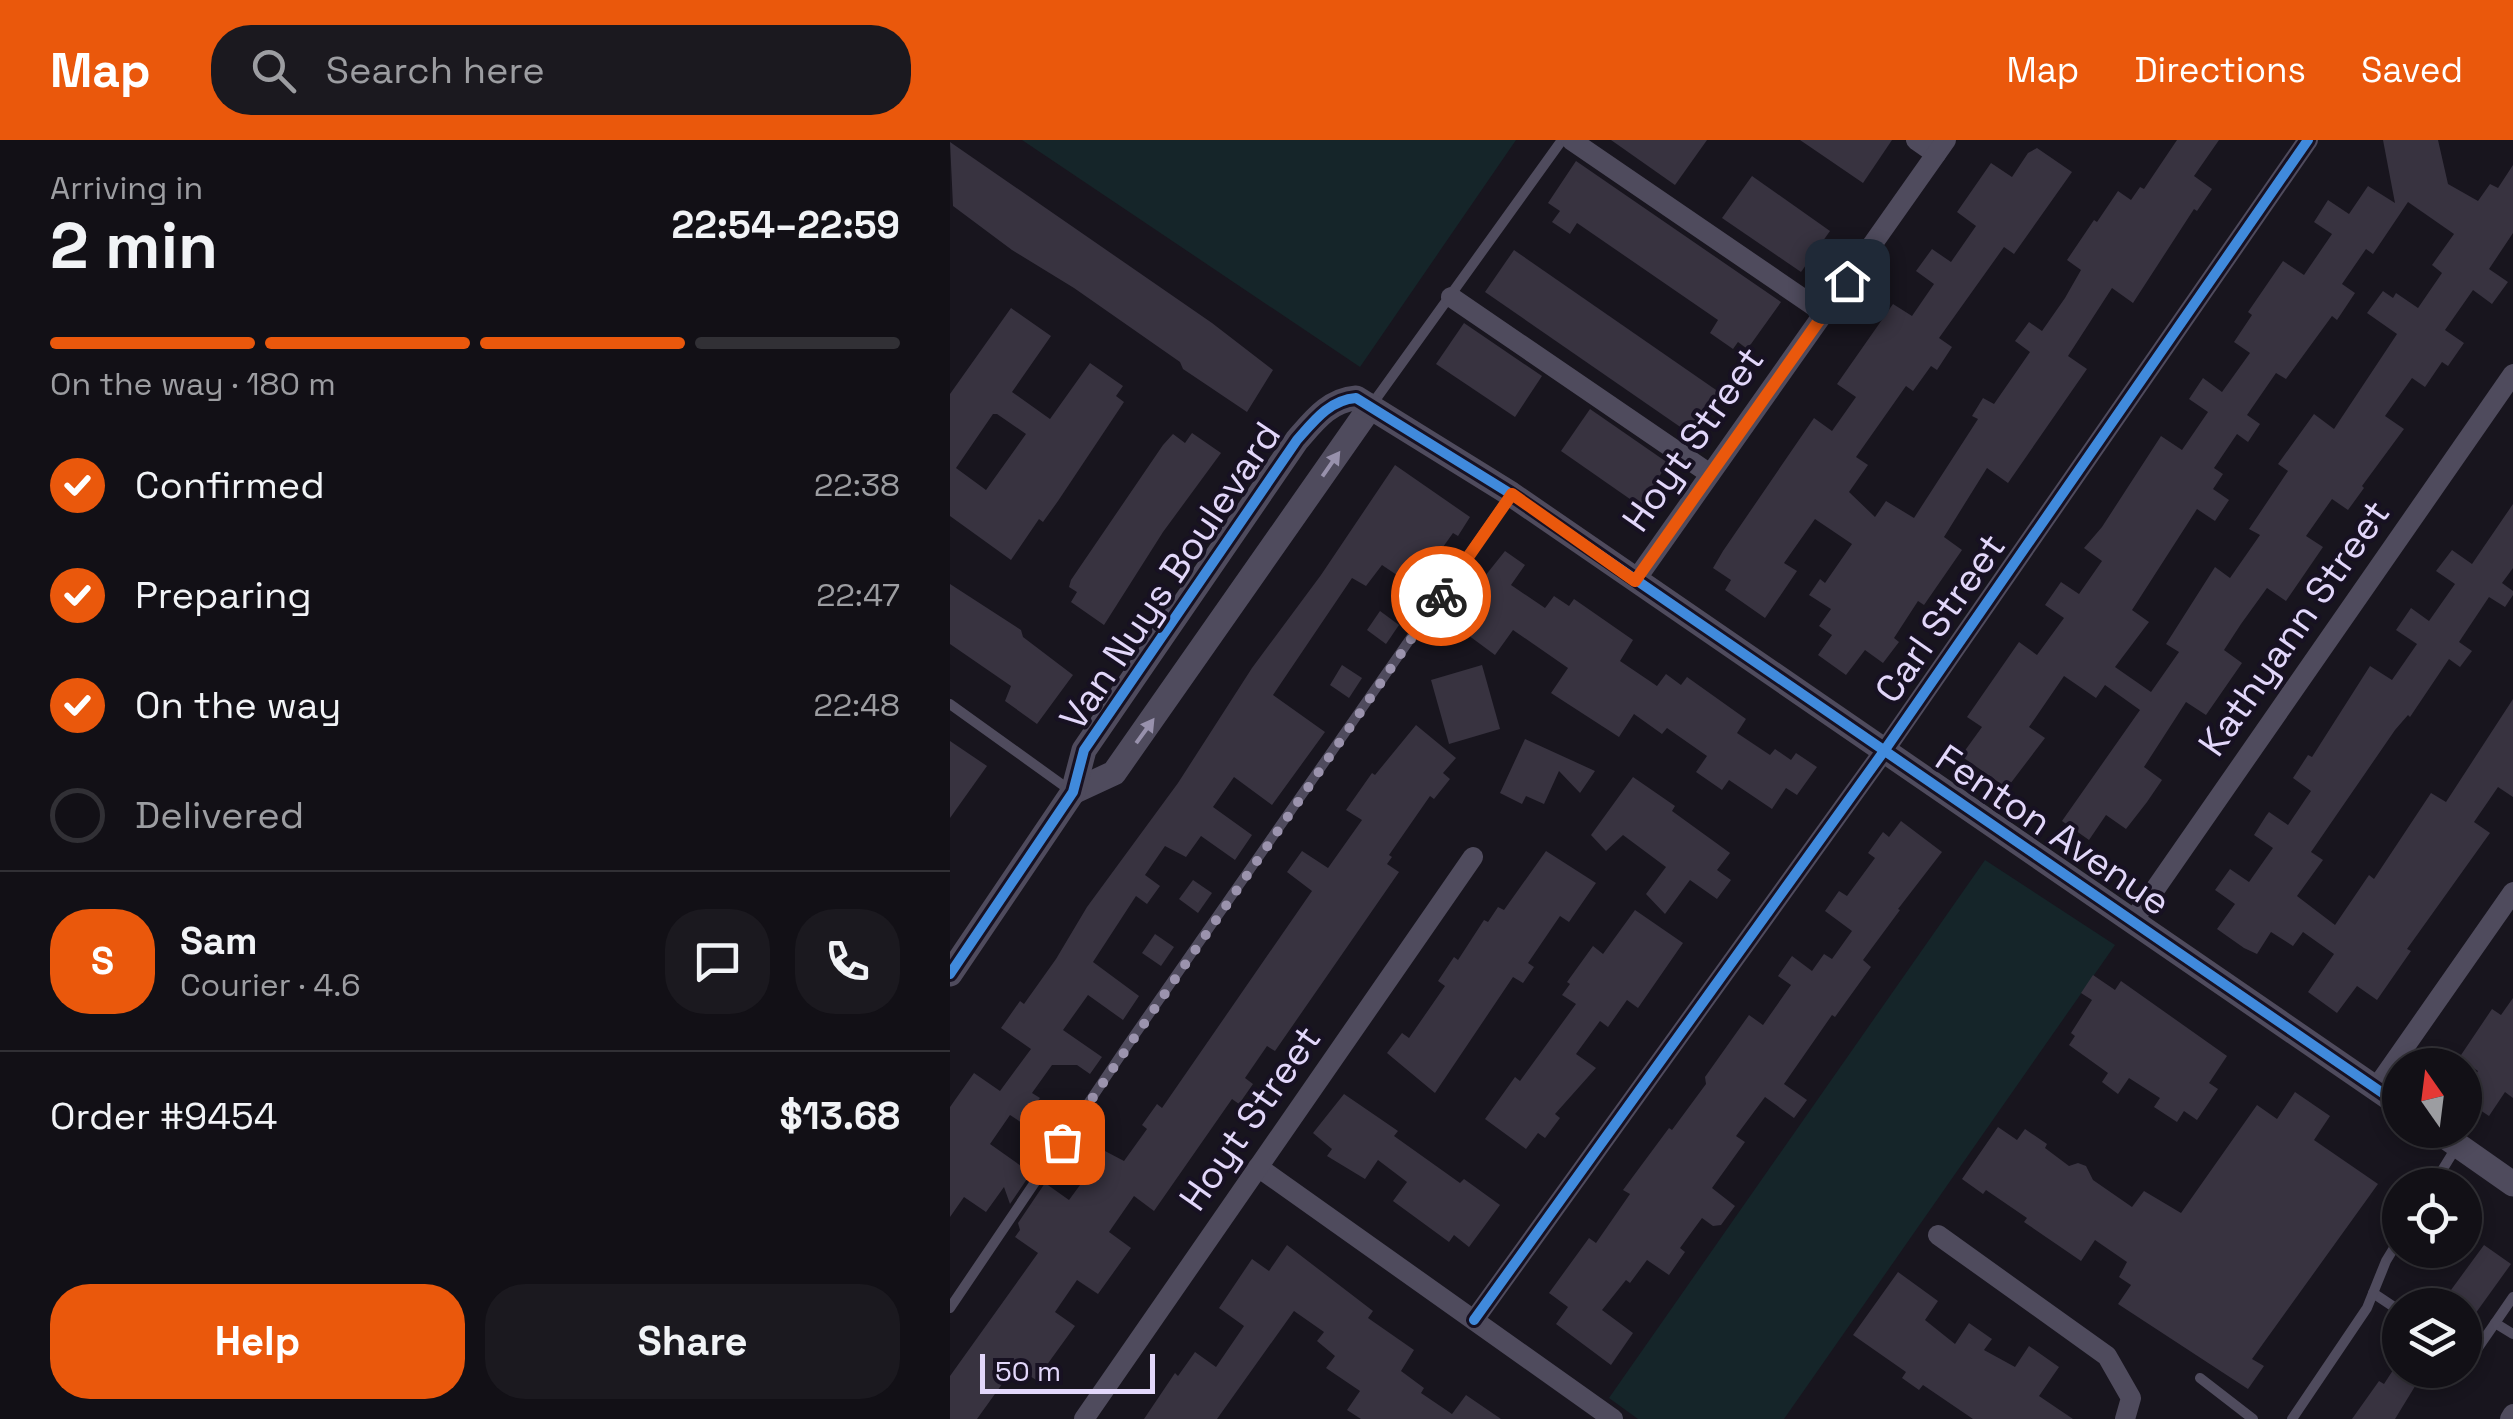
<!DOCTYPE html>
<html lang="en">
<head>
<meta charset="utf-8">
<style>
	:root { --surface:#121016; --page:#1b191f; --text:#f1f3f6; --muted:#9c9da1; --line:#313035; --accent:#ea580c }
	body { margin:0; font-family:"Space Grotesk",sans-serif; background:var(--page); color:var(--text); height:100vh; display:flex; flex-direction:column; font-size:38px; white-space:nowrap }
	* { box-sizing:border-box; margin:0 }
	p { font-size:32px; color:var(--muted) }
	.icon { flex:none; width:55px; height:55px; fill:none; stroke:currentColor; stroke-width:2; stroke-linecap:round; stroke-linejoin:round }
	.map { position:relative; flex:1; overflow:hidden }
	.side { display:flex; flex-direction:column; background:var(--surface); width:950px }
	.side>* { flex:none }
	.needle { width:65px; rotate:346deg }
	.buttons { position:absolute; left:1432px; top:908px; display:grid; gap:20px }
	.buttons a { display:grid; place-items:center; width:100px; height:100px; border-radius:50%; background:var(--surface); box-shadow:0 5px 15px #0003,0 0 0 2px var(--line); font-size:50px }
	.scale { position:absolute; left:30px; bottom:25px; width:175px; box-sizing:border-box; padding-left:10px; border:5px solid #e2d7fa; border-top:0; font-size:28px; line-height:35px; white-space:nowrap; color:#e2d7fa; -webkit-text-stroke:8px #171122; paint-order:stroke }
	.pin { position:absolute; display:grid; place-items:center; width:85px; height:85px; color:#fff; margin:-42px; border-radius:20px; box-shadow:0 5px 15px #0006 }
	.courier { position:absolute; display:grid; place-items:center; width:100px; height:100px; margin:-50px; border:8px solid #ea580c; border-radius:50%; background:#fff; color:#222; box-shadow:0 2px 12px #0007 }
	.overview em { font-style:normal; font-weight:800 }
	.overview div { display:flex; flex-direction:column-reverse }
	.overview { display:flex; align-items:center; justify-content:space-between; height:170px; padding:0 50px }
	h1 { font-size:65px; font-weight:800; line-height:75px }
	.bar { display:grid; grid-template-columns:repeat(4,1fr); gap:15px 10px; align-content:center; height:120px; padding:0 50px }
	.bar i { height:12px; border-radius:8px; background:var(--line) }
	.bar .current { background:var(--accent) }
	.bar p { grid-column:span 4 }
	.line { display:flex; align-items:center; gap:25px; padding:0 50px; border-top:2px solid var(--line) }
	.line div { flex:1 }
	.round { display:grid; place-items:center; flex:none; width:105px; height:105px; border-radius:40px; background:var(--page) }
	ol { padding:0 50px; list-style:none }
	li { display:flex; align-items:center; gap:30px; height:110px }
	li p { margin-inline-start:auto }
	li .icon { padding:10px; border-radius:50%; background:var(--accent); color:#fff; stroke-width:4 }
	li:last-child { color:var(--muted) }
	li i { width:55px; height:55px; border:5px solid var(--line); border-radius:50% }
	.primary-button { display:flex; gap:20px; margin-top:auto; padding:20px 50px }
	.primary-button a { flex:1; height:115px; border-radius:40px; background:var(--accent); color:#fff; font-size:40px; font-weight:800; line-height:115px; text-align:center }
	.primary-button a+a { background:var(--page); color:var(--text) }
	header { display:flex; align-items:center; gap:60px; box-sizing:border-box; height:140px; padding:0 50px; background:var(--accent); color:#fff }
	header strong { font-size:48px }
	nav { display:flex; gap:55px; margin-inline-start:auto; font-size:35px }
	.search { width:700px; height:90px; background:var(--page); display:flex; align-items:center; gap:25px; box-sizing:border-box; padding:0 35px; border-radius:40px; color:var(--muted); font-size:38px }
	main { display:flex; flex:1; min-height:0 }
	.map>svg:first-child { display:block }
	.green { fill:#152529 }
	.building { fill:#383340; fill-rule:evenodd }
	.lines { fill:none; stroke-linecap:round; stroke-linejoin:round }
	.service { stroke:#4f4b5d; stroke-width:10 }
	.minor { stroke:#4f4b5d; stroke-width:20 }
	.tertiary { stroke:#4f4b5d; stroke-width:25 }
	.cycleway-casing { stroke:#171122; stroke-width:16 }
	.cycleway { stroke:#408adc; stroke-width:10 }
	.oneway { fill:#9891ac }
	.done { stroke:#9b93ad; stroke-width:10; stroke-dasharray:0 18 }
	.route { stroke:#ea580c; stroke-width:12 }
	.labels { text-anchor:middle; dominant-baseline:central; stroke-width:8; stroke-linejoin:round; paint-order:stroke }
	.street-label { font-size:38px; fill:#e2d7fa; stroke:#171122 }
</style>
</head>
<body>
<header>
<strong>Map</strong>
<div class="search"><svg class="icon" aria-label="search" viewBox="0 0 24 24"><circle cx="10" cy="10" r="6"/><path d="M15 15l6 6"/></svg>Search here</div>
<nav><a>Map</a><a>Directions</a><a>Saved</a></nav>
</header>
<main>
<section class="side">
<div class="overview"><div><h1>2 min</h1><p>Arriving in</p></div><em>22:54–22:59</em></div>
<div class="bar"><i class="current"></i><i class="current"></i><i class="current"></i><i></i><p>On the way · 180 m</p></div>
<ol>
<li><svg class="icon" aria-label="check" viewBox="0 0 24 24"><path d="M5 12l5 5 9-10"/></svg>Confirmed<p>22:38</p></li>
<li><svg class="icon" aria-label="check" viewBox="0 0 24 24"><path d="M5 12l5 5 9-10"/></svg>Preparing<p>22:47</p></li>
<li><svg class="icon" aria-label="check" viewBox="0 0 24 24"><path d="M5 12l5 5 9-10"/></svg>On the way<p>22:48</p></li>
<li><i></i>Delivered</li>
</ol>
<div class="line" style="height:180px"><b class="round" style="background:var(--accent);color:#fff">S</b><div><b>Sam</b><p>Courier · 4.6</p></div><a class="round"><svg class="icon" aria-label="chat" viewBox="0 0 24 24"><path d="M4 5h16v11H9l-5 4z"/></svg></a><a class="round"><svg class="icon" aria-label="phone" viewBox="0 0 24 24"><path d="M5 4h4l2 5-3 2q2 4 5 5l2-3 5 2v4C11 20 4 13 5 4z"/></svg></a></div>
<div class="line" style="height:130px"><div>Order #9454</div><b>$13.68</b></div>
<div class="primary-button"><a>Help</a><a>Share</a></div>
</section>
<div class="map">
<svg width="1563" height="1279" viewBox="0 0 1563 1279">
	<rect width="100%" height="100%" fill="#18151e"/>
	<!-- green -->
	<g class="green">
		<polygon points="72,0 566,0 410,227"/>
		<polygon points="1035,720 1165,805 834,1279 688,1279 659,1258"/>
	</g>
	<!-- building -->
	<g class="building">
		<polygon points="661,0 757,0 725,45"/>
		<polygon points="850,0 942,0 913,43"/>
		<polygon points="1227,0 1269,0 1244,36 1262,49 1247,71 1244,69 1183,163 1162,148 1118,216 1137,229 1058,343 1037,328 994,397 1012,410 974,465 968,461 944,498 949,502 933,523 915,510 896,535 868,515 882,495 869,486 881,469 859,455 870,439 875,443 902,404 865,379 834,423 847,431 815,478 775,450 781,440 763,428 773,411 864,278 882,291 906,257 887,244 943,164 962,176 984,144 966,131 982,109 1001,122 1026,86 1007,72 1041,23 1062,37 1078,13 1087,8 1122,32 1064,114 1054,107 989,198 1002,207 987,230 981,226 963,251 956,246 906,317 918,325 899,352 925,377 936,361 964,378 1028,279 1022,276 1033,258 1044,264 1080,212 1065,201 1079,182 1092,191 1115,158 1131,130 1117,120 1144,80 1147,82 1168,51 1181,60 1190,47 1194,49"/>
		<path d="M1433 0H1488L1498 44 1528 61 1540 44 1548 48 1563 25V93L1539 129 1558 142 1542 164 1523 150 1495 190 1514 203 1498 226 1492 222 1475 247 1462 238 1435 276 1454 289 1412 346 1414 348 1398 370 1382 359 1356 396 1373 407 1336 461 1317 448 1291 484 1274 510 1292 523 1256 575 1236 562 1194 627 1212 640 1197 662 1176 689 1156 675 1139 700 1112 681 1190 570 1155 545 1146 558 1114 536 1079 587 1095 598 1057 648 1011 616 1032 587 1017 577 1069 502 1087 515 1114 478 1095 465 1111 442 1129 454 1152 421 1134 408 1152 387 1211 296 1232 310 1258 272 1239 259 1253 238 1272 252 1300 213 1284 202 1302 175 1298 172 1333 121 1354 135 1382 94 1364 82 1378 60 1399 74 1418 46 1445 63ZM1458 62 1504 94 1482 125 1492 133 1468 168 1446 153 1443 158 1433 151 1417 173 1447 194 1384 289 1364 274 1328 324 1338 331 1299 389 1310 395 1280 438 1265 427 1216 504 1229 512 1201 552 1165 527 1199 482 1182 470 1247 369 1265 381 1279 360 1263 349 1273 334 1264 328 1287 294 1298 302 1310 284 1297 275 1326 233 1336 239 1382 176 1387 180 1405 153 1392 144 1416 109 1423 114Z"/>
		<polygon points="0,2 262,183 323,230 297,272 233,229 230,222 124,148 62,110 3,66"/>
		<polygon points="626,21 831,162 801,204 796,208 788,202 783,209 760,193 768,180 627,83 620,94 602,82 610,71 598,63"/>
		<polygon points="802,36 880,91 851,132 772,78"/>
		<polygon points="564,110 769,252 739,293 535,152"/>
		<path d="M61 168 101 196 62 252 100 279 140 223 173 246 166 256 174 262 108 361 93 382 89 379 61 420 0 376V254ZM43 274H47L76 294 36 350 6 328Z"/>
		<polygon points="514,183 592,236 565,277 486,224"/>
		<polygon points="640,269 718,323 690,366 611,311"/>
		<polygon points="242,293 271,313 213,392 154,485 121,462 127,452 119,447 121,440 213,305 223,294 235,303"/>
		<polygon points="445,325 520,377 508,396 503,393 483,421 490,426 472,452 432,425 416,446 402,438 323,555 375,592 322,665 284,637 263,667 302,695 285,720 251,696 236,717 215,706 195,735 210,746 197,764 186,756 143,822 189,856 173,880 138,855 113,890 152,917 140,934 127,925 102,925 82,953 90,958 72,983 60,975 40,1004 81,1033 60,1064 54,1047 36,1072 14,1057 0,1077 0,967 24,933 50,951 81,909 51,888 70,861 74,864 106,819 137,767 228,643 302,528 371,435"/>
		<polygon points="1563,364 1563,428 1552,443 1563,451 1563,455 1555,467 1539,457 1509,502 1522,511 1510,527 1499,519 1460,577 1458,575 1445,590 1361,712 1373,720 1347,756 1385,785 1419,735 1424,739 1481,653 1496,662 1563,559 1563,657 1548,647 1524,682 1540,693 1457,809 1461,811 1427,860 1407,846 1387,873 1358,852 1384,814 1353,792 1343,806 1321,792 1307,814 1294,808 1267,789 1285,764 1265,750 1280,729 1299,742 1323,708 1304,695 1316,676 1319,672 1338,685 1361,651 1343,638 1358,615 1362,617 1420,526 1442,540 1467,504 1446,490 1461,468 1479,481 1505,444 1486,431 1502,410 1522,424"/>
		<polygon points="555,411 575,425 561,445 595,468 604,456 619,466 624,459 683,500 670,521 707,546 716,534 731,545 737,537 796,579 787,593 820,615 825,609 841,620 846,613 867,627 847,655 836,648 822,669 779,640 772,650 746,632 757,616 717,588 712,594 684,574 669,597 601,553 618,528 563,490 545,515 499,481"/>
		<polygon points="0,444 71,490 73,497 123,535 87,584 55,561 61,546 0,504"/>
		<polygon points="430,471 449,485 436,504 417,490"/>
		<polygon points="392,525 412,538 399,558 380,545"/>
		<polygon points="532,525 550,589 499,604 481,540"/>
		<polygon points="466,585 506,618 493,633 500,639 484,659 480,656 439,715 442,717 437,724 449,732 325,911 317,906 295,938 303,944 289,964 282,959 204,1071 184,1056 159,1092 181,1108 148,1154 127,1140 105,1172 125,1186 86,1240 65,1226 27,1279 0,1279 0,1236 88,1113 65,1097 70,1090 68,1083 95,1043 119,1060 155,1011 174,1021 197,989 192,985 207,964 212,968 362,751 337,732 352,711 378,728 412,680 396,670 422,633 425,635"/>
		<polygon points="575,599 645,631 630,653 609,631 594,664 576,656 572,664 550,653"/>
		<polygon points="0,601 37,626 0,678"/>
		<polygon points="683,637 725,666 722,671 780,713 767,730 781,740 767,759 740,740 715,774 696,754 716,727 673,695 656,711 641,695"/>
		<polygon points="951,681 992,712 948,769 950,770 913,820 921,827 885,877 882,875 834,944 857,960 844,978 815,957 786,996 795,1002 762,1048 785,1066 771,1085 763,1086 752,1078 730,1108 735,1112 719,1135 697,1120 680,1143 676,1140 652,1170 683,1193 661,1225 606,1184 618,1167 599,1153 639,1098 646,1103 680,1054 673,1050 719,988 722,990 756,944 755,937 799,875 813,885 841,845 828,836 842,816 862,831 874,814 882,819 902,791 875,771 889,751 897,756 925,718 918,713 933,692 939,697"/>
		<polygon points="596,711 646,743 619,782 610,776 578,823 584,827 573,843 563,837 485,953 437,913 452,893 459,898 495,846 488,841 504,817 508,820 534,780 538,782 548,767 554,770"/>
		<polygon points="243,740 262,753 248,773 229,759"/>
		<polygon points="685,770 733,803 688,868 677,860 658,887 650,881 626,914 646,928 605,974 610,978 595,998 588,993 576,1009 535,979 565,937 570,941 626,864 612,855 620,844 617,842 643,806 653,814"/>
		<polygon points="205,794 224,807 211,826 192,813"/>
		<polygon points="1143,835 1165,850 1171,841 1277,916 1259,943 1268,949 1247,980 1234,971 1227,982 1204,967 1210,958 1179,938 1168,954 1152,942 1158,933 1119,905 1125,896 1121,893 1142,860 1131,853"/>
		<polygon points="1563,858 1563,958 1555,952 1539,976 1515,960 1515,951 1528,931 1509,918 1542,869 1551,875"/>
		<polygon points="1345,952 1380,976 1364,1000 1428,1044 1302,1219 1314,1226 1298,1249 1168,1164 1181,1145 1169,1137 1177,1122 1145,1100 1131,1121 1074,1082 1077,1078 1036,1050 1033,1054 1012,1039 1048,987 1067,1000 1075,989 1097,1004 1095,1008 1119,1026 1128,1023 1136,1026 1143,1040 1182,1067 1194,1051 1231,1073 1307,965 1327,979"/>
		<polygon points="394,954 448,991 444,996 510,1043 514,1039 550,1065 519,1107 504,1095 499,1102 443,1061 457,1042 428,1020 415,1039 377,1016 382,1009 363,993"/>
		<polygon points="337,1105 423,1171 418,1178 464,1210 451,1231 474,1248 471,1253 502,1274 516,1255 551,1279 411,1279 397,1270 410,1251 376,1228 385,1216 367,1201 374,1192 344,1171 267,1279 194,1279 225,1233 228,1236 245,1212 266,1227 294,1186 269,1168 302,1119 319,1131"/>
		<polygon points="1534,1105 1561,1124 1515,1188 1515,1165 1490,1165"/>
		<polygon points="948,1132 988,1161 975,1180 1005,1204 1019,1183 1042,1199 1034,1210 1065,1227 1079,1206 1109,1227 1089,1256 1123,1279 1023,1279 973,1245 969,1250 952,1238 956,1232 903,1195"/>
		<polygon points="1445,1227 1467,1243 1445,1279 1402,1279 1429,1241 1434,1244"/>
	</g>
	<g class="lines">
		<!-- service -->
		<g class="service">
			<polyline points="423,263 612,0"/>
			<polyline points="0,564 121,651"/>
			<polyline points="1483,1045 1507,1006"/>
			<polyline points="1423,1153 1450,1171"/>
			<polyline points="0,1168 179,903 561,354"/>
			<polyline points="1545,1183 1563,1194"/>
			<polyline points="1515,1214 1521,1218 1563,1157"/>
			<polyline points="1250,1238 1303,1279"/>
			<polyline points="1342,1279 1417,1168 1436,1121 1450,1098"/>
		</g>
		<!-- minor -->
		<g class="minor">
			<polyline points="621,0 874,173"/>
			<polyline points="966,0 986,14"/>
			<polyline points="501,157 760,334"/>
			<polyline points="685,441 996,0"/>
			<polyline points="1183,781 1563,234"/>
			<polyline points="1426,948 1563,752"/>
			<polyline points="308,1027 663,1279"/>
			<polyline points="988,1095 1157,1216 1181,1258 1175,1279"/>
			<polyline points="524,1180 934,611 1358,0"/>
			<polyline points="134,1279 523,717"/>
			<polyline points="1560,1279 1563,1274"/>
		</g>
		<!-- tertiary -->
		<g class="tertiary">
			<polyline points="123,652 164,633 421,266"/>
			<path d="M0 834 123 652 134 610 347 300C363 282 379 260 406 258L561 354 1450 965"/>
			<polyline points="1486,990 1563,1044"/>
		</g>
		<!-- cycleway casing -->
		<g class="cycleway-casing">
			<g id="cycleway">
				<path d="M0 834 123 652 134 610 347 300C363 282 379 260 406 258L561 354 1450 965"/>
				<polyline points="524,1180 934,611 1358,0"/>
			</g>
		</g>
		<!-- cycleway -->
		<use href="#cycleway" class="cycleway"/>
	</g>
	<!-- one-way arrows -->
	<defs><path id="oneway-solid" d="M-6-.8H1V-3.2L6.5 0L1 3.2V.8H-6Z" transform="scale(2.5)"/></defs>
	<g class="oneway">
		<use href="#oneway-solid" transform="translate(381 324) rotate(-55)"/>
		<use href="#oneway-solid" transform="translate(195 591) rotate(-54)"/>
	</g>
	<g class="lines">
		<!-- done -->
		<polyline class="done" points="112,1002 491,456"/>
		<!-- route -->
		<polyline class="route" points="491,456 562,354 685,441 897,141"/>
	</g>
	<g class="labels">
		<!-- street labels -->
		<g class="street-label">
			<text transform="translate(743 299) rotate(-55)">Hoyt Street</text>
			<text transform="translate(220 436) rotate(-56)">Van Nuys Boulevard</text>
			<text transform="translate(990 478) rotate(-55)">Carl Street</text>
			<text transform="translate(1344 488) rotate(-55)">Kathyann Street</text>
			<text transform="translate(1103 690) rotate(34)">Fenton Avenue</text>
			<text transform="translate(300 978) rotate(-55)">Hoyt Street</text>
		</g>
	</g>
</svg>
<div class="buttons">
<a><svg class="needle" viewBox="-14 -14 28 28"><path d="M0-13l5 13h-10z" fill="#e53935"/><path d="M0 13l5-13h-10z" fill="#9c9da1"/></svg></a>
<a><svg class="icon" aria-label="locate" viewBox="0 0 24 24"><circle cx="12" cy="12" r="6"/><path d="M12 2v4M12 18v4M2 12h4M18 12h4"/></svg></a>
<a><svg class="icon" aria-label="layers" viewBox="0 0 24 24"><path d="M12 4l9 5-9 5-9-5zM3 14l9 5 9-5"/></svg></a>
</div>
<div class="scale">50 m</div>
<div class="pin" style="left:112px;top:1002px;background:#ea580c"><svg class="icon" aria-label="bag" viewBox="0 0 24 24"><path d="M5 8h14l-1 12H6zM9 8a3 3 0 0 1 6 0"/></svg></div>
<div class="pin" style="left:897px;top:141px;background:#1f2937"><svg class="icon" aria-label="home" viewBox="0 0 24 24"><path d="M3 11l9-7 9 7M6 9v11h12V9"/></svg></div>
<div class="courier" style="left:491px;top:456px"><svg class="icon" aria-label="bike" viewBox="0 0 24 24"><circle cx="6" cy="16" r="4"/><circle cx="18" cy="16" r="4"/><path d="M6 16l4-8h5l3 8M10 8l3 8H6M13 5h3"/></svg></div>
</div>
</main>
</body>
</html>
